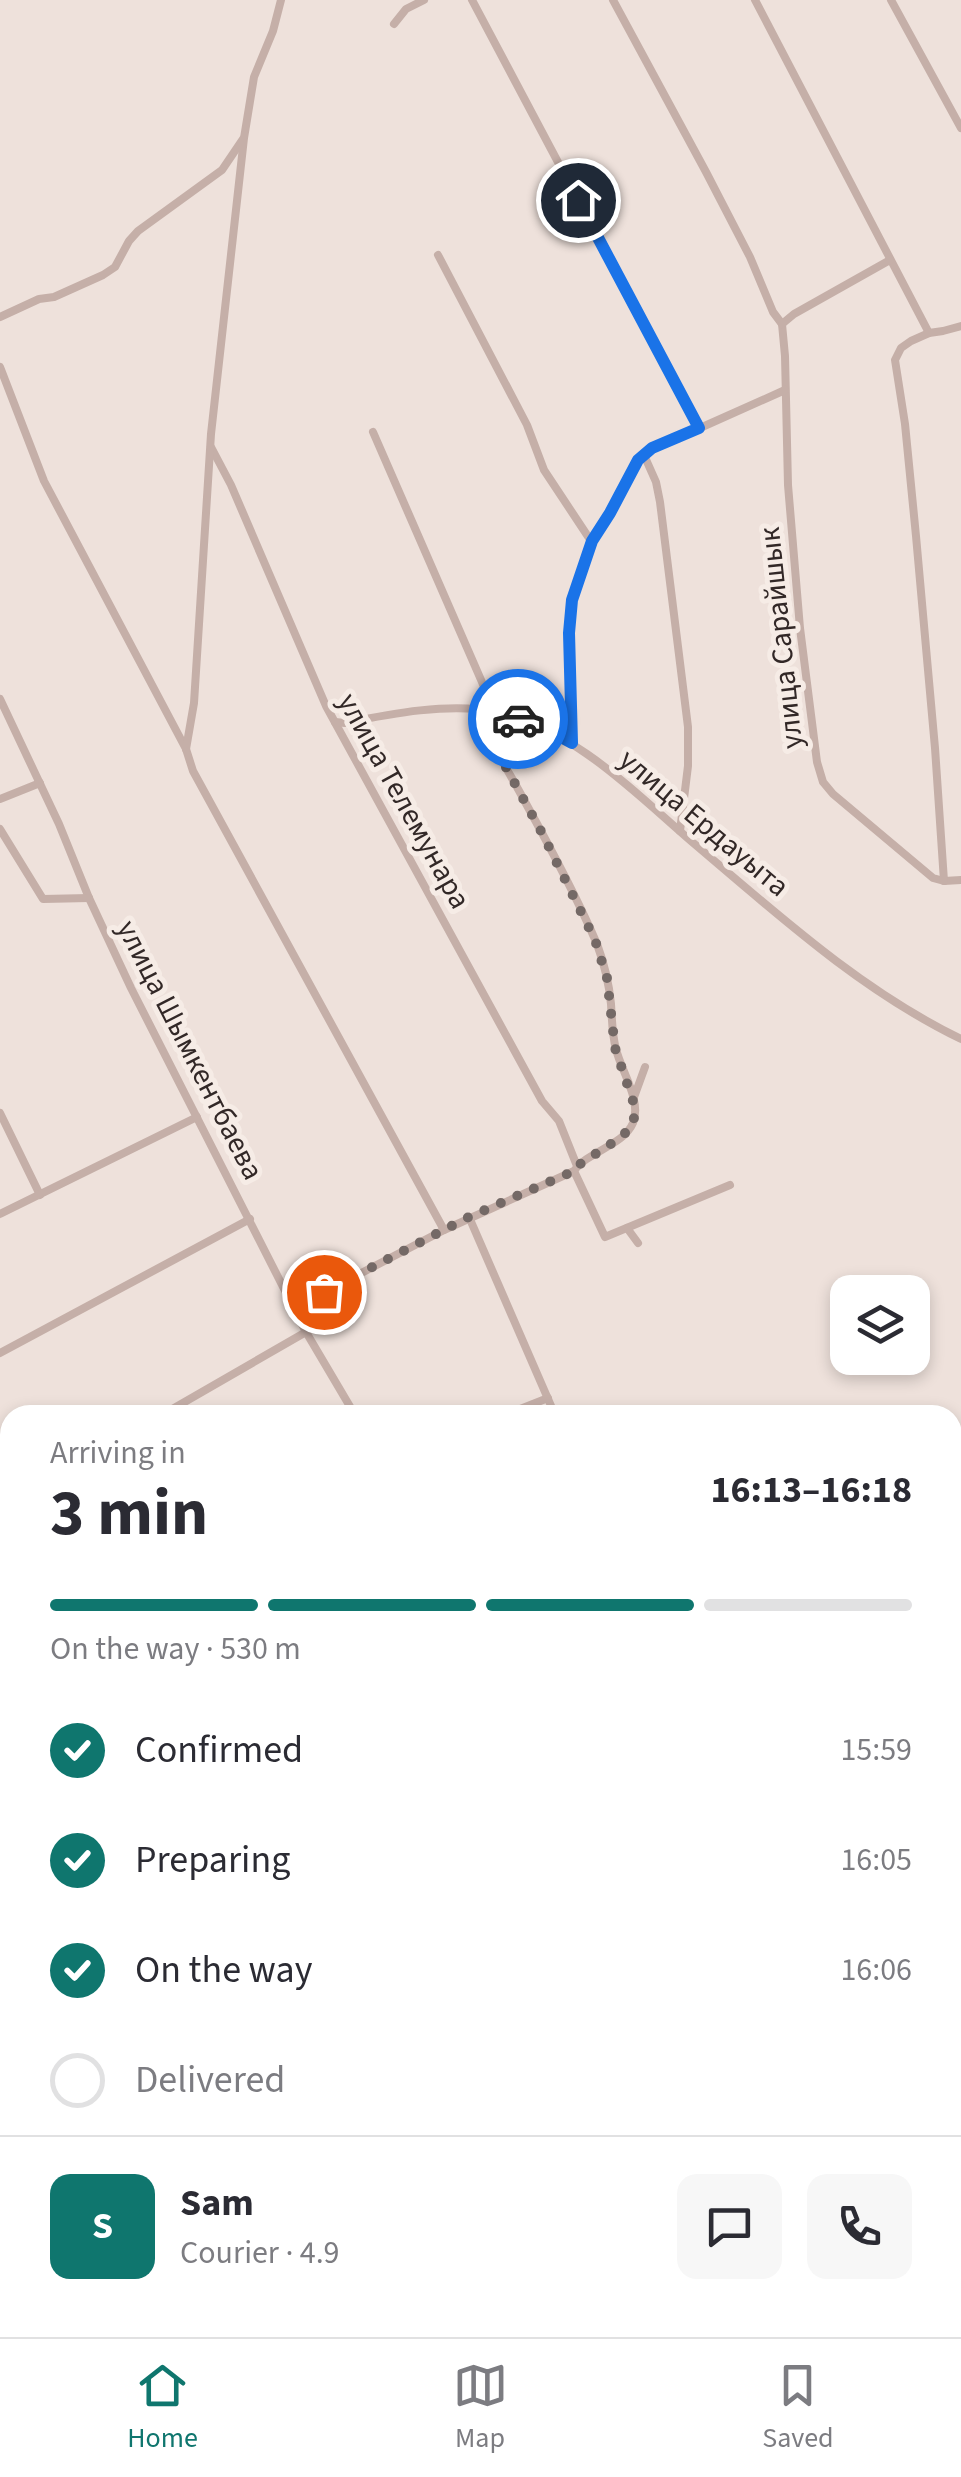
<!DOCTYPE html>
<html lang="en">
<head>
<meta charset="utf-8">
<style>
	:root { --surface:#fff; --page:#f7f7f7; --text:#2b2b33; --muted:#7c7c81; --line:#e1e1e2; --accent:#0f766e }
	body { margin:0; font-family:"Source Sans 3",sans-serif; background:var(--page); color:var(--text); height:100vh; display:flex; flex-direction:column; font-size:38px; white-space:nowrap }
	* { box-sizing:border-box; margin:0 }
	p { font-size:32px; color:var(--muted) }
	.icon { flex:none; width:55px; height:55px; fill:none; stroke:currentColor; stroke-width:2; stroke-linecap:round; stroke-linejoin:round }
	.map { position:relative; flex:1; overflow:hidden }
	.drawer { position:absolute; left:0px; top:1405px; width:962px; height:932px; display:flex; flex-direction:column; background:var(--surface); border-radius:30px 30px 0 0; box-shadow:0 5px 15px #0003 }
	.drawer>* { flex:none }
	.buttons { position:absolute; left:830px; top:1275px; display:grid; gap:20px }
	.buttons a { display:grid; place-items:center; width:100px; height:100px; border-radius:20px; background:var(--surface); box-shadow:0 5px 15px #0003; font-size:50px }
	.pin { position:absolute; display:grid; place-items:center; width:85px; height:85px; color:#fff; margin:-42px; border:5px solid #fff; border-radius:50%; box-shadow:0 2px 10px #0007 }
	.courier { position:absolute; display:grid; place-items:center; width:100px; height:100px; margin:-50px; border:8px solid #1a73e8; border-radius:50%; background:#fff; color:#222; box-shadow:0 2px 12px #0007 }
	.head em { font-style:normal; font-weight:700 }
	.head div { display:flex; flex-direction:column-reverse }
	.head { display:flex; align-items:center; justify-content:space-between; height:170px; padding:0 50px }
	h1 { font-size:65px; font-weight:700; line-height:75px }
	.bar { display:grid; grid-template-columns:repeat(4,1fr); gap:15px 10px; align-content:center; height:120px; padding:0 50px }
	.bar i { height:12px; border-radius:8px; background:var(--line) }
	.bar .selected { background:var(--accent) }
	.bar p { grid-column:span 4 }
	.line { display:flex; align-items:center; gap:25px; padding:0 50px; border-top:2px solid var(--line) }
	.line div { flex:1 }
	.round { display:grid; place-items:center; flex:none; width:105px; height:105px; border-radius:20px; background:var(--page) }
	ol { padding:0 50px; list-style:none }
	li { display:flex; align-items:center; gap:30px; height:110px }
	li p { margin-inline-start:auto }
	li .icon { padding:10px; border-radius:50%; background:var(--accent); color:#fff; stroke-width:4 }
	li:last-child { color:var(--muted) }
	li i { width:55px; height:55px; border:5px solid var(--line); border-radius:50% }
	.menu { display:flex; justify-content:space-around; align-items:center; height:140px; border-top:2px solid var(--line); background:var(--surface); font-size:28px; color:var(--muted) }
	.menu a { display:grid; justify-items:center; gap:5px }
	.menu .selected { color:var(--accent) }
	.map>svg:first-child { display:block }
	.pitch { fill:#b7bb9d }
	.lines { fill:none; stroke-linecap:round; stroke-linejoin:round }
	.street { stroke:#c5afa8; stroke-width:8 }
	.highway { stroke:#52413f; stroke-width:14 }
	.done { stroke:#746966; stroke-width:10; stroke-dasharray:0 18 }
	.route { stroke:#1a73e8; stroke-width:12 }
	.labels { text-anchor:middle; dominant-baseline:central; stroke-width:10; stroke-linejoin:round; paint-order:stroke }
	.street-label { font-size:30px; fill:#322827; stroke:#f6ece6 }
</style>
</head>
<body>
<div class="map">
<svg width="961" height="2337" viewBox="0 0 961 2337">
	<rect width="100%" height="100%" fill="#eee1db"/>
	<!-- pitch -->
	<polygon class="pitch" points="586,2328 686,2328 677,2337 593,2337"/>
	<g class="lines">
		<!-- street -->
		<g class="street">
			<polyline points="472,0 699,428"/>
			<polyline points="613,0 706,172 750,257 773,312 782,324 785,356 788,485 800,628 817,762 823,782 833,794 933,878 944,881 961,880"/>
			<polyline points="755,0 929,333"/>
			<polyline points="891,0 961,128"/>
			<polyline points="394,24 406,9 424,0"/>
			<polyline points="438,255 527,425 544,470 591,541"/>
			<polyline points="0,317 39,299 54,297 103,275 115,267 129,241 138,231 222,170 243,139"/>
			<polyline points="782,324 794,314 890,260"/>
			<polyline points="0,367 44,481 186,749 193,771 444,1230"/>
			<polyline points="373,432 495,712"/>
			<polyline points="211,447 231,485 326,706 542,1101 559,1121 577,1166"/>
			<polyline points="644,455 656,482 660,502 688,727 688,766 680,831"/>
			<polyline points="0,699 59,824 89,898 131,988 306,1332 355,1415"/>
			<path d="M335 722 345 723C389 714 451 702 496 712 575 730 632 790 691 841 776 913 860 990 961 1039"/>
			<polyline points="571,743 569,633 572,600 591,541 610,513 638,459 653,449 785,390"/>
			<polyline points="186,749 194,703 211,434 244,138 254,77 273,31 281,0"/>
			<polyline points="0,799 40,783"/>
			<polyline points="0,829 43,899 89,898"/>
			<polyline points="944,881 935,748 916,536 905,424 895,360 901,348 911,341 929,333 943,331 961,326"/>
			<polyline points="633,1100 645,1067"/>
			<polyline points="0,1113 40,1195"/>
			<polyline points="574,1171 605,1237 730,1185"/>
			<polyline points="0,1214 197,1117"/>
			<polyline points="469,1217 555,1415"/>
			<polyline points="627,1228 638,1243"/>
			<path d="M294 1308 444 1230 574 1171C588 1151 623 1146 633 1123 642 1100 621 1071 616 1049 612 1035 612 1019 611 1004 609 983 604 963 597 944 576 895 550 847 524 800 508 770 489 742 480 710"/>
			<polyline points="0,1353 250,1219"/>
			<polyline points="162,1415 306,1332"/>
			<polyline points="505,1415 548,1398"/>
			<polyline points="0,1501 10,1495"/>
			<polyline points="0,1653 10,1647"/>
			<polyline points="0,1819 10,1813"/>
			<polyline points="952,1932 961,1926"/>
			<polyline points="0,1938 10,1932"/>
			<polyline points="952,1993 961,1988"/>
			<polyline points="952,2008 961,2019"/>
			<polyline points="0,2050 10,2044"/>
			<polyline points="952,2050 961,2043"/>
			<polyline points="0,2090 10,2106"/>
			<polyline points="952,2140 961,2133"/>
			<polyline points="952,2208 961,2220"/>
			<polyline points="952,2233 961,2228"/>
			<polyline points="952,2273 961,2284"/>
			<polyline points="292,2328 298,2337"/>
			<polyline points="192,2337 206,2328"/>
			<polyline points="763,2337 776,2328"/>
		</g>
		<!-- highway -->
		<g class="highway">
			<polyline points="952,1802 961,1795"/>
			<polyline points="116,2337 134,2328"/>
		</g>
	</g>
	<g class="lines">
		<!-- done -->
		<polyline class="done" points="324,1292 469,1217 574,1171 577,1166 617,1140 631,1128 634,1118 634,1104 615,1048 607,978 595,940 542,833 491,740 480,710 518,719"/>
		<!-- route -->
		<polyline class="route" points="518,719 548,730 572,743 569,633 572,600 592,541 610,513 638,460 652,448 699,428 578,200"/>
	</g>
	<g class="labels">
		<!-- street labels -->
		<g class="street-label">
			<text transform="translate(781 638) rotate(-96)">улица Сарайшык</text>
			<text transform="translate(404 801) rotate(61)">улица Телемунара</text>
			<text transform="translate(704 823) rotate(40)">улица Ердауыта</text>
			<text transform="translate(190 1050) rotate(63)">улица Шымкентбаева</text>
		</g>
	</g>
</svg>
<div class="buttons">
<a><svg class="icon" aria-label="layers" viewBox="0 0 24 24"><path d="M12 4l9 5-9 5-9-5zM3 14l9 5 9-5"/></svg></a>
</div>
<div class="pin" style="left:324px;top:1292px;background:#ea580c"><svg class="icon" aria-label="bag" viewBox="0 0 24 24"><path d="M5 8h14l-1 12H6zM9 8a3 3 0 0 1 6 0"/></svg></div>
<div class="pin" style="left:578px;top:200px;background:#1f2937"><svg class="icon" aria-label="home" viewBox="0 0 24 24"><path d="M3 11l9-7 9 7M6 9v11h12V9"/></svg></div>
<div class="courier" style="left:518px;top:719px"><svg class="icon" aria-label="car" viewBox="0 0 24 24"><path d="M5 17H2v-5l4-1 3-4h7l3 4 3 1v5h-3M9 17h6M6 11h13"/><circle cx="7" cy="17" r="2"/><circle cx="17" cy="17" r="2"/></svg></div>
<section class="drawer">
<div class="head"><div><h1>3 min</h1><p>Arriving in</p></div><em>16:13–16:18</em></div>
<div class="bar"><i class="selected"></i><i class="selected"></i><i class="selected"></i><i></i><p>On the way · 530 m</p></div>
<ol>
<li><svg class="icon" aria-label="check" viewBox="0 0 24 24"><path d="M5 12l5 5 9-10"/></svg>Confirmed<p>15:59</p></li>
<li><svg class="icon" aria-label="check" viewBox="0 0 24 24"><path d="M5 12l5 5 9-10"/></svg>Preparing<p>16:05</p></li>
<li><svg class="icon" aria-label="check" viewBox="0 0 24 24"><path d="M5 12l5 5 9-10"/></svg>On the way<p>16:06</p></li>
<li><i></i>Delivered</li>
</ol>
<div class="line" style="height:180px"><b class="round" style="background:var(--accent);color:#fff">S</b><div><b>Sam</b><p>Courier · 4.9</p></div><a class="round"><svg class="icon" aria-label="chat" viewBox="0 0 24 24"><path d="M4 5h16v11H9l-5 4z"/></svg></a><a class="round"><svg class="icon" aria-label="phone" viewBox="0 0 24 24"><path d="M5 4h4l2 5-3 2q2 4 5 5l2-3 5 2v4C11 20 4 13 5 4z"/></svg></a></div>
</section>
</div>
<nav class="menu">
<a class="selected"><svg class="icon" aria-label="home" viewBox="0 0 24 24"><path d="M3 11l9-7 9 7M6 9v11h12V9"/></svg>Home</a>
<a><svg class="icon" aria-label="map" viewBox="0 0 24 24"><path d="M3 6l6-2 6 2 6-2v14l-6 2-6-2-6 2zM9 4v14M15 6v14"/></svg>Map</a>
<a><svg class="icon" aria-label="saved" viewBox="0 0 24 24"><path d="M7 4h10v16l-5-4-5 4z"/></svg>Saved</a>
</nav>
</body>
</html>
